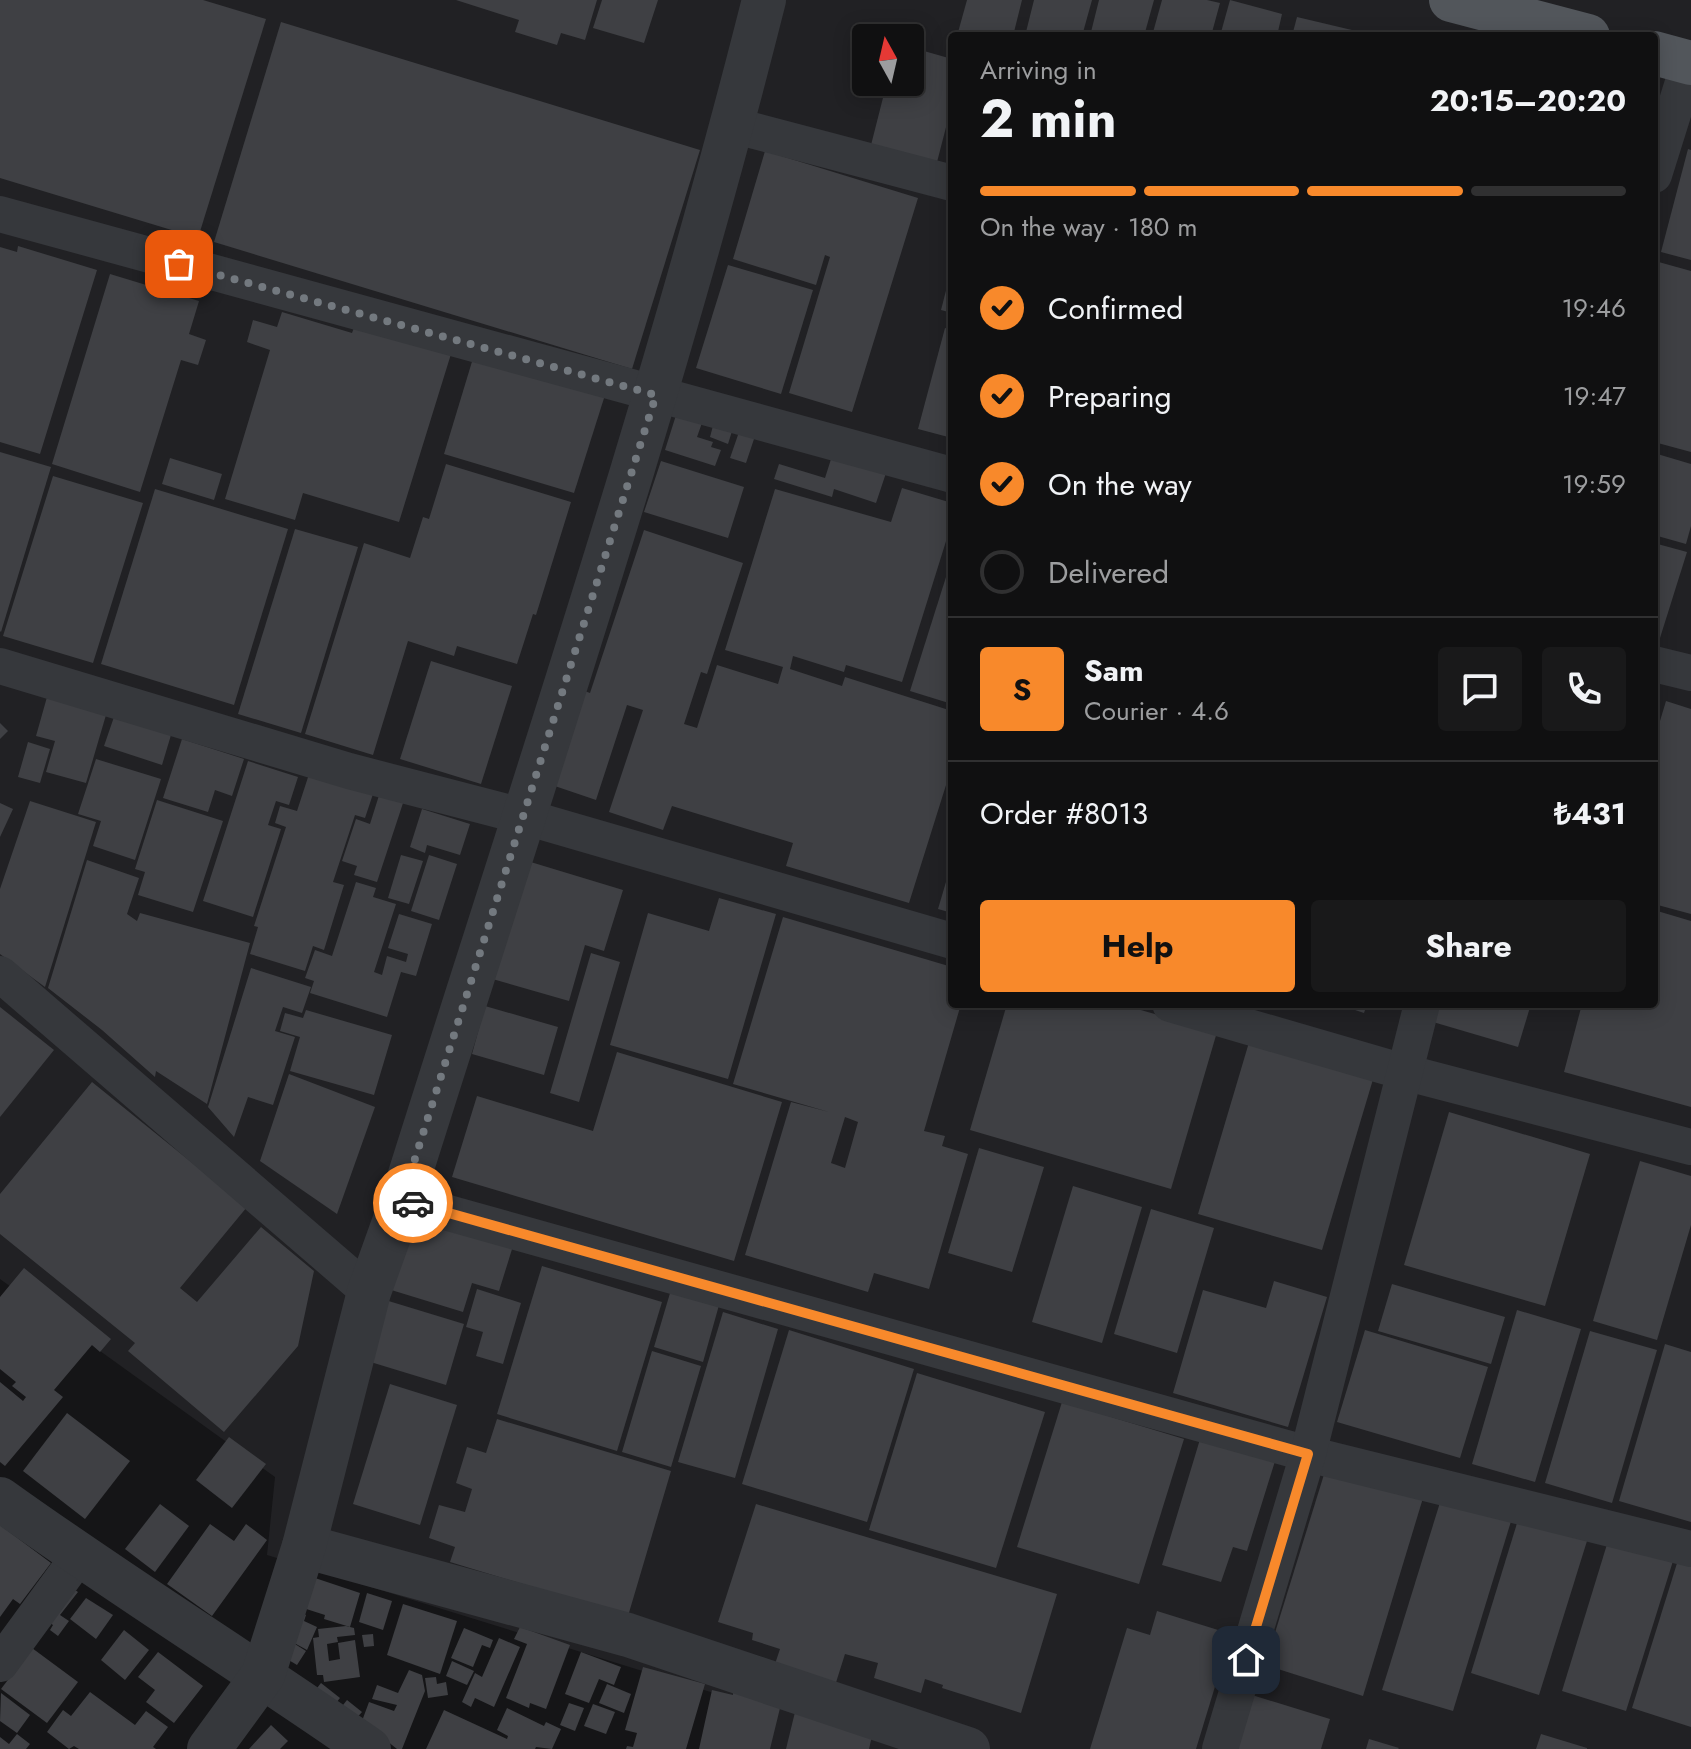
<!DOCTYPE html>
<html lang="en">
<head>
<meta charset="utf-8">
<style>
	:root { --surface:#101011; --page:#19191a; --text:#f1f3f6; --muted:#9c9d9f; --line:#303031; --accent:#f8892b }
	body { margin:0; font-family:Jost,sans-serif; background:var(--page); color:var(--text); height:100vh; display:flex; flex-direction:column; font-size:30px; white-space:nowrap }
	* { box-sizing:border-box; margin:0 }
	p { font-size:26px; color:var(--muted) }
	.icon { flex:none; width:44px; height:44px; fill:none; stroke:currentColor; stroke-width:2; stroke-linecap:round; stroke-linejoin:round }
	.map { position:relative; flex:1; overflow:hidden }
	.side { position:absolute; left:948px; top:32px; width:710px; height:976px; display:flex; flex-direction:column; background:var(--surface); border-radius:8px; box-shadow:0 4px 20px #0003,0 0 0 2px var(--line) }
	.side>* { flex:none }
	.needle { width:52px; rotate:352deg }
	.tools { position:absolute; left:852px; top:24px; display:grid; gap:16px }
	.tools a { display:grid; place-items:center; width:72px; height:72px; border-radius:8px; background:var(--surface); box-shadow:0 4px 20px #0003,0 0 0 2px var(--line); font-size:40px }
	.pin { position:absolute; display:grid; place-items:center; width:68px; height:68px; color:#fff; margin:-34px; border-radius:16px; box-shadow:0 4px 12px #0006 }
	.courier { position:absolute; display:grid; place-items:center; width:80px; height:80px; margin:-40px; border:6px solid #f8892b; border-radius:50%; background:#fff; color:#222; box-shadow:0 2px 10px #0007 }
	.head em { font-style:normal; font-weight:700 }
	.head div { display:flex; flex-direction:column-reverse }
	.head { display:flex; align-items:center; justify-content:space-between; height:136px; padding:0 32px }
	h1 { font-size:52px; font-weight:700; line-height:60px }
	.bar { display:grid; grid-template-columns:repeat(4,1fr); gap:12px 8px; align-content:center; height:96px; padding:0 32px }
	.bar i { height:10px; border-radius:6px; background:var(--line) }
	.bar .on { background:var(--accent) }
	.bar p { grid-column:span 4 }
	.line { display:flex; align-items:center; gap:20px; padding:0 32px; border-top:2px solid var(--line) }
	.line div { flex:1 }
	.round { display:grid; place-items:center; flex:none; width:84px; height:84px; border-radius:8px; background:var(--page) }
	ol { padding:0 32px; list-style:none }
	li { display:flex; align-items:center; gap:24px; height:88px }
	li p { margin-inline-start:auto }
	li .icon { padding:8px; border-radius:50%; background:var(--accent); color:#111; stroke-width:4 }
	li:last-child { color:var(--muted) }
	li i { width:44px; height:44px; border:4px solid var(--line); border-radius:50% }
	.cta { display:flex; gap:16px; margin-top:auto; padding:16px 32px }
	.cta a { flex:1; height:92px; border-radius:8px; background:var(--accent); color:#111; font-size:32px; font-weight:700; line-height:92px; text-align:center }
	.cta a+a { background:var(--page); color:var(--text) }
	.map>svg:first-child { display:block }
	.built { fill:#212124; fill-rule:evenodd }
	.building { fill:#3f4044; fill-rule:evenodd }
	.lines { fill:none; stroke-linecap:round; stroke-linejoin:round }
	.minor { stroke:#36383c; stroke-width:36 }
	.tertiary { stroke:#36383c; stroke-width:44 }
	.primary { stroke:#52565b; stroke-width:44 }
	.done { stroke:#73797f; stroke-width:8; stroke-dasharray:0 14.4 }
	.route { stroke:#f8892b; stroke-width:10 }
</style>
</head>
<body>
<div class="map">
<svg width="1691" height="1749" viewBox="0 0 1691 1749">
	<rect width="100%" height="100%" fill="#151517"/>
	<!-- built -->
	<path class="built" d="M0 0H1691V1749H757L766 1709 267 1555 275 1477 0 1279ZM952 36H1654V1004H952ZM866 38H910V82H866Z"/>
	<!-- building -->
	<g class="building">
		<polygon points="0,0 203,0 266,19 198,238 0,178"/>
		<polygon points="456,0 597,0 585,40 561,33 557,45 515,32 519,20"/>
		<polygon points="602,0 658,0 644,43 593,28"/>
		<polygon points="967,0 1022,0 1013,36 957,36"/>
		<polygon points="1034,0 1092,0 1082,36 1025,36"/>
		<polygon points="1099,0 1154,0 1144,36 1090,36"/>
		<polygon points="1162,0 1207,0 1220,3 1211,36 1152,36"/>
		<polygon points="1230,0 1282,14 1277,36 1220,36"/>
		<polygon points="1297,17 1373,35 1373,36 1292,36"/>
		<polygon points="281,22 700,150 632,369 214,242"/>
		<polygon points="910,47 952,59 952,104 936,166 870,149 887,82 910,82"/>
		<polygon points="1688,149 1691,150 1691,260 1661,252"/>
		<polygon points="765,151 918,198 852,412 789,393 830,257 825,255 816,285 733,259"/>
		<polygon points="18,246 97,270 40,454 0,442 0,247 17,252"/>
		<polygon points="1655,261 1691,271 1691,452 1654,442"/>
		<polygon points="728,265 813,290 781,394 696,368"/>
		<polygon points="951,271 952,271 952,313 941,310"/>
		<polygon points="110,274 199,301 189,334 206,340 198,365 181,360 140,492 52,464"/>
		<polygon points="282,312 352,333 355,325 451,354 399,522 303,493 295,520 225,499 270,350 247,342 253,320 277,327"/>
		<polygon points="945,328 952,330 952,438 918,429"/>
		<polygon points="474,355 605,395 574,493 444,454"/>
		<polygon points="677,412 703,420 697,437 713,442 711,447 721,450 715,466 665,450"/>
		<polygon points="714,422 733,428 728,444 710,437"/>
		<polygon points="739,432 755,436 746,463 730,458"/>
		<polygon points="0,452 51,467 1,632 0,631"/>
		<polygon points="1654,453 1691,464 1691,526 1686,544 1654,535"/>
		<polygon points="832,456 886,473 876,503 834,489 832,497 774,479 779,464 825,478"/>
		<polygon points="170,458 222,474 214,500 162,484"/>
		<polygon points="661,461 744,487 728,538 644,512"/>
		<polygon points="446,464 571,502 536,615 533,614 517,664 457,646 454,656 408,641 373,755 305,734 364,543 410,558 423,517 429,519"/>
		<polygon points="53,476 143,503 93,663 3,636"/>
		<polygon points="902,488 952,503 952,522 902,682 846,665 844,672 793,656 790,669 842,686 845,677 952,711 952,766 909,903 786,866 793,843 672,806 663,830 609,812 643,710 627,705 596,800 543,782 574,687 590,693 644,530 743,563 707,674 701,672 684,724 697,728 717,665 778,684 783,667 725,650 775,489 891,522"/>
		<polygon points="155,489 288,529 234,705 101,664"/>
		<polygon points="295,529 358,547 301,733 238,714"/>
		<polygon points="1654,543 1687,552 1660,638 1654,637"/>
		<polygon points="952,558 952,704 910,691"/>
		<polygon points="431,661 512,686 481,784 400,759"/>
		<polygon points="47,697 106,715 86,783 46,772 55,741 36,736"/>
		<polygon points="1666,701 1691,709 1691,914 1654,904 1654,741"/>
		<polygon points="114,717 171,735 162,765 104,746"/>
		<polygon points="0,723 8,731 0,739"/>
		<polygon points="182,739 244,759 232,796 215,790 208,812 163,798"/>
		<polygon points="28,742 50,749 40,783 18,777"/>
		<polygon points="96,759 161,779 135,860 93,846 101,821 78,814"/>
		<polygon points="248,761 298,777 289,805 276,801 268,825 281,829 253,917 203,901"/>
		<polygon points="311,768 375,788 365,818 355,815 333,882 344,885 324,950 313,946 305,971 250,954 258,927 254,926 286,827 275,823 280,806 297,811"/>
		<polygon points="381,789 405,797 377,882 354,875 357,866 342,861 356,819 370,824"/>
		<polygon points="157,800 223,821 193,912 138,895 145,872 135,869"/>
		<polygon points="30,801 96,822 45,987 0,954 0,889"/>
		<polygon points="0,803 13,809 0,837"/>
		<polygon points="422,809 470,824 460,855 427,845 425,853 410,847"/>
		<polygon points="401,855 423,861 409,904 388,898"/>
		<polygon points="429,855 457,864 439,920 411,911"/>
		<polygon points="87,860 139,878 127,914 137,921 140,913 250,943 207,1104 156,1071 155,1077 102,1030 48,988"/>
		<polygon points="524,860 623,890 604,951 585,945 569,1001 489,978"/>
		<polygon points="951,865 952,865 952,913 938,909"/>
		<polygon points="356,882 376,888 373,897 396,904 374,972 382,975 387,956 406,962 408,954 388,948 399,914 432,924 416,976 401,972 387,1017 310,993 314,981 305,978 315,950 332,956"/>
		<polygon points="719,898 776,914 728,1079 610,1045 648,913 709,931"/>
		<polygon points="1654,910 1691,921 1691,1107 1564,1072 1582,1004 1654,1004"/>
		<path d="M783 917 952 967V1004H961L924 1131 945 1136 942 1146 968 1154 929 1289 874 1273 868 1292 745 1255 791 1102 829 1112 733 1084ZM845 1117 858 1122 845 1168 831 1163Z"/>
		<polygon points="591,953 620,962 579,1102 550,1093"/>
		<polygon points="251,968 311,987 302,1013 283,1007 275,1031 295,1037 273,1105 248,1097 234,1137 208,1107"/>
		<polygon points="1007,1004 1120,1004 1217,1032 1171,1189 970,1130"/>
		<polygon points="1337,1004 1367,1004 1364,1013"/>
		<polygon points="1438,1004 1531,1004 1518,1047 1433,1022"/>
		<polygon points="485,1006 558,1027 544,1075 472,1054"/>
		<polygon points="0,1007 54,1050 0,1117"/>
		<polygon points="306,1010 392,1035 374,1095 290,1071 300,1037 280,1031 285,1013 303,1018"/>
		<polygon points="1250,1039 1374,1076 1322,1250 1198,1214"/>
		<polygon points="617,1052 782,1102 734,1261 452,1177 477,1096 593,1131"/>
		<polygon points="289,1074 375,1107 337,1214 260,1161"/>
		<polygon points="92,1082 247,1207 180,1288 197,1302 261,1227 314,1271 298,1346 224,1432 128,1351 135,1343 0,1234 0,1194"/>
		<polygon points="1449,1112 1590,1154 1545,1306 1404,1265"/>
		<polygon points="979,1148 1044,1167 1012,1272 948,1253"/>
		<polygon points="1640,1161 1691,1176 1691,1225 1657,1340 1593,1321"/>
		<polygon points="1073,1186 1142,1207 1102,1343 1032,1322"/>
		<polygon points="1151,1209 1214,1228 1177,1353 1114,1334"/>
		<polygon points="411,1215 513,1246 499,1291 472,1283 463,1312 388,1289"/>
		<polygon points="542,1266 662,1302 617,1451 497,1414"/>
		<polygon points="24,1268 111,1339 100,1352 92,1345 54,1390 63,1397 5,1466 0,1462 0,1382 23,1401 26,1397 12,1386 16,1382 0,1369 0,1297"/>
		<polygon points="1274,1281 1327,1297 1288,1427 1173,1393 1203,1290 1266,1308"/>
		<polygon points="673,1283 721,1298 703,1362 654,1347"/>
		<polygon points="1392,1284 1505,1317 1491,1364 1378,1331"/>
		<polygon points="477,1289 521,1303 503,1364 476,1356 483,1332 466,1327"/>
		<polygon points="382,1299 464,1324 446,1385 364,1360"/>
		<polygon points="1517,1310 1581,1329 1535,1482 1472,1464"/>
		<polygon points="723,1312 778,1329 735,1478 678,1462"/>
		<polygon points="789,1330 914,1369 867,1522 742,1484"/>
		<polygon points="1365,1330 1488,1367 1460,1458 1337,1422"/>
		<polygon points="1590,1331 1657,1350 1612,1503 1545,1483"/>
		<polygon points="1665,1344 1691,1352 1691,1522 1619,1501"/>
		<polygon points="652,1351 701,1366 671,1467 622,1452"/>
		<polygon points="917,1373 1045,1412 996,1568 869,1530"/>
		<polygon points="390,1384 457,1405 420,1525 353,1504"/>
		<polygon points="1062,1402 1184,1439 1139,1584 1017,1547"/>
		<polygon points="67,1413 130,1461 85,1519 23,1471"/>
		<polygon points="497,1419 671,1471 628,1616 450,1562 455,1547 429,1538 439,1505 465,1512 472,1489 456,1483 467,1447 486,1453"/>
		<polygon points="1201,1436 1276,1458 1247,1551 1233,1547 1221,1582 1162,1565"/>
		<polygon points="229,1437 266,1464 232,1508 196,1480"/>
		<polygon points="1326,1468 1423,1498 1363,1696 1265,1665"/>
		<polygon points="1442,1496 1512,1518 1453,1711 1382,1690"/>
		<polygon points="160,1504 189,1526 155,1572 125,1549"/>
		<polygon points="756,1504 1057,1594 1021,1713 942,1688 943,1685 925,1679 921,1693 874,1678 878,1663 845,1654 833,1692 772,1673 780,1649 752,1640 753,1633 718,1622"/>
		<polygon points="1518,1520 1587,1541 1539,1695 1471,1673"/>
		<polygon points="210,1524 234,1541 246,1524 267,1540 212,1616 167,1584"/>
		<polygon points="0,1525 51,1563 20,1604 13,1599 0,1617"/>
		<polygon points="1608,1541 1673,1561 1626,1711 1562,1691"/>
		<polygon points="1678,1560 1691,1564 1691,1727 1632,1708"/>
		<polygon points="309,1576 360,1593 350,1627 324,1619 325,1615 300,1607"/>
		<polygon points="68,1585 78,1592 60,1615 69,1621 58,1636 50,1630 53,1625 43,1618"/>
		<polygon points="367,1593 392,1601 383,1630 359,1622"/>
		<polygon points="86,1598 113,1615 96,1639 70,1619"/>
		<polygon points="403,1604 457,1621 440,1674 387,1655"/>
		<polygon points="293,1609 306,1615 304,1621 317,1627 307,1650 287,1639 306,1651 297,1665 272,1650"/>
		<polygon points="1157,1611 1231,1634 1196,1749 1090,1749 1127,1628 1150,1635"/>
		<polygon points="346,1626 354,1628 355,1635 337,1637 338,1642 327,1644 329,1661 340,1659 338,1643 355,1640 360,1677 324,1682 323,1675 317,1675 313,1638 319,1637 318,1629"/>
		<polygon points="520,1627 570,1645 546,1709 530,1703 529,1708 506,1698 527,1644 514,1639"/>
		<polygon points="464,1628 493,1640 490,1648 482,1645 473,1667 451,1658"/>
		<polygon points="124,1630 149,1650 125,1680 101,1660"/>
		<polygon points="373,1634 374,1646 364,1647 362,1635"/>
		<polygon points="499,1638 520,1647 494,1707 475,1698 471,1707 462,1702 475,1673 482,1677"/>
		<polygon points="32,1648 78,1682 47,1723 1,1689"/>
		<polygon points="158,1652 203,1686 174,1723 146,1702 155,1690 138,1677"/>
		<polygon points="581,1652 621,1667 614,1685 599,1679 589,1703 565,1694"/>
		<polygon points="452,1661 474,1671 467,1685 446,1676"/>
		<polygon points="643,1667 705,1684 686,1749 626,1749 627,1746 633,1747 637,1733 625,1730"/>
		<polygon points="409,1670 422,1675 425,1691 402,1749 397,1749 362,1721 369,1702 394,1711 397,1705 372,1699 377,1685 398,1693"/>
		<polygon points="436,1677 437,1684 446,1682 448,1695 428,1698 425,1678"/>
		<polygon points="321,1683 340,1698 332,1708 313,1693"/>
		<polygon points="607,1684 631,1694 624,1713 599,1703"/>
		<polygon points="712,1690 733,1695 733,1692 781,1704 770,1749 699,1749"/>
		<polygon points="90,1692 135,1725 146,1711 168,1727 153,1747 156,1749 79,1749 74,1746 69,1749 47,1732 63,1710 71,1716"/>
		<polygon points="1,1693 30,1715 17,1733 0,1721"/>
		<polygon points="1252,1695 1330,1719 1321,1749 1235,1749"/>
		<polygon points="347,1700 362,1712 354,1721 339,1710"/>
		<polygon points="569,1703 584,1708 575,1731 560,1725"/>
		<polygon points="593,1704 615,1712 606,1734 584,1726"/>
		<polygon points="507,1708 544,1726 546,1722 561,1729 552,1749 536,1747 535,1749 426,1749 444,1710 507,1739 508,1736 497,1730"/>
		<polygon points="796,1708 874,1727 869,1749 786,1749"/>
		<polygon points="271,1725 288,1741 280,1749 249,1749"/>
		<polygon points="17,1734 30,1744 26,1749 0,1749 0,1737 9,1744"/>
		<polygon points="1541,1734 1587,1748 1587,1749 1536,1749"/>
		<polygon points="1369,1739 1399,1748 1398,1749 1366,1749"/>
	</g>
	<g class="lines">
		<!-- minor -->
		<g class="minor">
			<polyline points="732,125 952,183"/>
			<polyline points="1654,175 1689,63"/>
			<polyline points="0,214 952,475"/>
			<polyline points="1654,664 1691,673"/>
			<polyline points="0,666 349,771 522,816 952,941"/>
			<polyline points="0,974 369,1292"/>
			<polyline points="1170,1004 1404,1072 1691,1147"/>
			<polyline points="402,1200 1308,1454 1691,1549"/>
			<polyline points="0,1664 79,1556"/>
			<polyline points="1220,1749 1308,1454 1422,1004"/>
		</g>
		<!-- tertiary -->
		<g class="tertiary">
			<path d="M0 1499C121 1586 247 1664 369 1749"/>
			<polyline points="304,1546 628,1635 968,1749"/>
			<path d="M209 1749 263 1675 304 1546 369 1292 402 1200C527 802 662 405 764 0"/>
		</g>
		<!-- primary -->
		<g class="primary">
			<polyline points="1451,0 1588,36"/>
			<polyline points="1654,53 1691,63"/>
		</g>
	</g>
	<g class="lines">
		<!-- done -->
		<polyline class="done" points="179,264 656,395 402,1200 413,1203"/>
		<!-- route -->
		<polyline class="route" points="413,1203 1308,1454 1246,1660"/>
	</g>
</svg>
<div class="tools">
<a><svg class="needle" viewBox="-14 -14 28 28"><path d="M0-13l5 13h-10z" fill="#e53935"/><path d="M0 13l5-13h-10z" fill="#9c9d9f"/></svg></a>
</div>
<div class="pin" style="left:179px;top:264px;background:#ea580c"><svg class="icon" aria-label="bag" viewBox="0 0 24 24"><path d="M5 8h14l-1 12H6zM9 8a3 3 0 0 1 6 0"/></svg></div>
<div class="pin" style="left:1246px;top:1660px;background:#1f2937"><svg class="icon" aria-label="home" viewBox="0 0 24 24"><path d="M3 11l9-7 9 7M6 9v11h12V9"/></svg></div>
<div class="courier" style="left:413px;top:1203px"><svg class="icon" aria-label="car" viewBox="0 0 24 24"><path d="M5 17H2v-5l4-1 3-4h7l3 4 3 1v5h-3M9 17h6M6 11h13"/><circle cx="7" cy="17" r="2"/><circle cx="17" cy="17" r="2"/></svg></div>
<section class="side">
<div class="head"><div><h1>2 min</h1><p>Arriving in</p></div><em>20:15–20:20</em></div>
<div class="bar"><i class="on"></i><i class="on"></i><i class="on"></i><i></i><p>On the way · 180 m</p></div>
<ol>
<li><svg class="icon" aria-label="check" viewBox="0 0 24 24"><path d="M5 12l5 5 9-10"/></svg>Confirmed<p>19:46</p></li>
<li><svg class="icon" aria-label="check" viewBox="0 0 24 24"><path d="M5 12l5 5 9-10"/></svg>Preparing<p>19:47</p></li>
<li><svg class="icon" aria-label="check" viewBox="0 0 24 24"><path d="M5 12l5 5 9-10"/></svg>On the way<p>19:59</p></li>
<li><i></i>Delivered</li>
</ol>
<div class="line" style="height:144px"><b class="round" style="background:var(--accent);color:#111">S</b><div><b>Sam</b><p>Courier · 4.6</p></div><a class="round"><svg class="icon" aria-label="chat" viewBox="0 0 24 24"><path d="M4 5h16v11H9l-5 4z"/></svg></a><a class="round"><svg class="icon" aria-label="phone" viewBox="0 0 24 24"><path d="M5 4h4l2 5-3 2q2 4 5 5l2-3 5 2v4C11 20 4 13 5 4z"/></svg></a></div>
<div class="line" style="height:104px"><div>Order #8013</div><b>₺431</b></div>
<div class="cta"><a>Help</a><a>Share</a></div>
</section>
</div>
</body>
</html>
